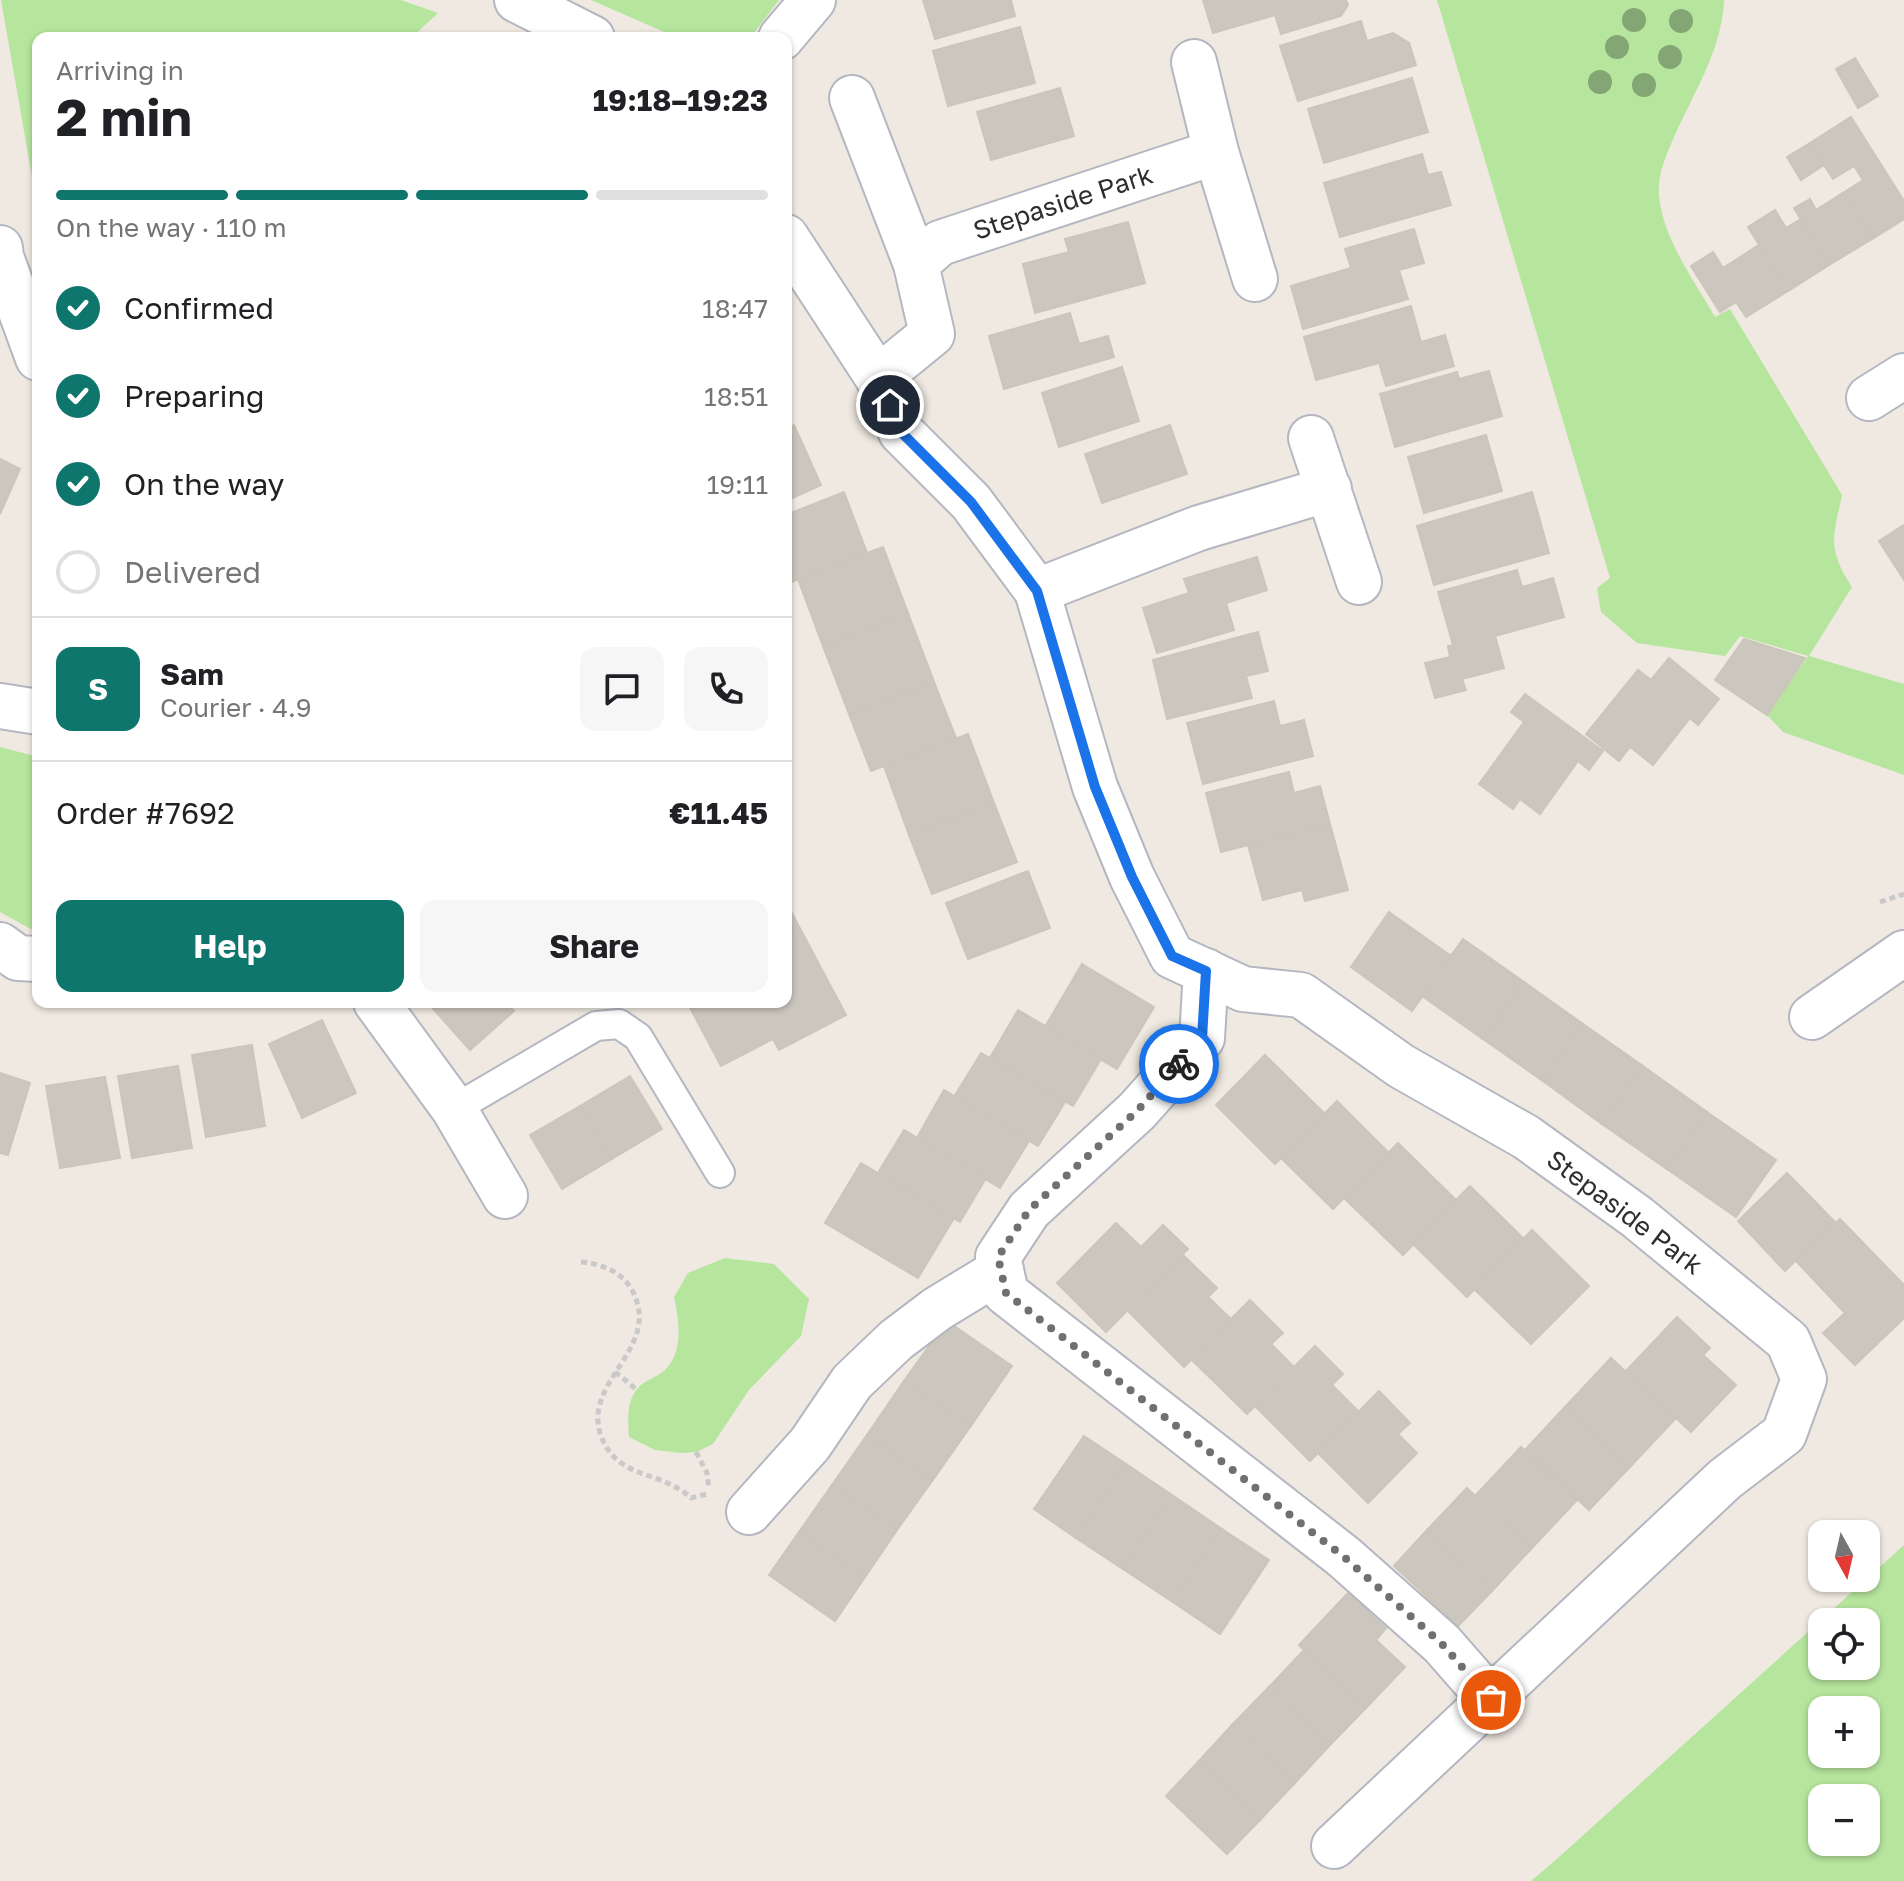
<!DOCTYPE html>
<html lang="en">
<head>
<meta charset="utf-8">
<style>
	:root { --surface:#fff; --page:#f6f6f6; --text:#202124; --muted:#757577; --line:#e0e0e0; --accent:#0f766e }
	body { margin:0; font-family:"Golos Text",sans-serif; background:var(--page); color:var(--text); height:100vh; display:flex; flex-direction:column; font-size:30px; white-space:nowrap }
	* { box-sizing:border-box; margin:0 }
	p { font-size:26px; color:var(--muted) }
	.icon { flex:none; width:44px; height:44px; fill:none; stroke:currentColor; stroke-width:2; stroke-linecap:round; stroke-linejoin:round }
	.map { position:relative; flex:1; overflow:hidden }
	.sheet { position:absolute; left:32px; top:32px; width:760px; height:976px; display:flex; flex-direction:column; background:var(--surface); border-radius:16px; box-shadow:0 2px 6px #0004 }
	.sheet>* { flex:none }
	.needle { width:52px; rotate:172deg }
	.tools { position:absolute; left:1808px; top:1520px; display:grid; gap:16px }
	.tools a { display:grid; place-items:center; width:72px; height:72px; border-radius:16px; background:var(--surface); box-shadow:0 2px 6px #0004; font-size:40px }
	.pin { position:absolute; display:grid; place-items:center; width:68px; height:68px; color:#fff; margin:-34px; border:4px solid #fff; border-radius:50%; box-shadow:0 2px 8px #0007 }
	.courier { position:absolute; display:grid; place-items:center; width:80px; height:80px; margin:-40px; border:6px solid #1a73e8; border-radius:50%; background:#fff; color:#222; box-shadow:0 2px 10px #0007 }
	.headline em { font-style:normal; font-weight:700 }
	.headline div { display:flex; flex-direction:column-reverse }
	.headline { display:flex; align-items:center; justify-content:space-between; height:136px; padding:0 24px }
	h1 { font-size:52px; font-weight:700; line-height:60px }
	.bar { display:grid; grid-template-columns:repeat(4,1fr); gap:12px 8px; align-content:center; height:96px; padding:0 24px }
	.bar i { height:10px; border-radius:6px; background:var(--line) }
	.bar .selected { background:var(--accent) }
	.bar p { grid-column:span 4 }
	.line { display:flex; align-items:center; gap:20px; padding:0 24px; border-top:2px solid var(--line) }
	.line div { flex:1 }
	.round { display:grid; place-items:center; flex:none; width:84px; height:84px; border-radius:16px; background:var(--page) }
	ol { padding:0 24px; list-style:none }
	li { display:flex; align-items:center; gap:24px; height:88px }
	li p { margin-inline-start:auto }
	li .icon { padding:8px; border-radius:50%; background:var(--accent); color:#fff; stroke-width:4 }
	li:last-child { color:var(--muted) }
	li i { width:44px; height:44px; border:4px solid var(--line); border-radius:50% }
	.button { display:flex; gap:16px; margin-top:auto; padding:16px 24px }
	.button a { flex:1; height:92px; border-radius:16px; background:var(--accent); color:#fff; font-size:32px; font-weight:700; line-height:92px; text-align:center }
	.button a+a { background:var(--page); color:var(--text) }
	.map>svg:first-child { display:block }
	.green { fill:#b6e59e; fill-rule:evenodd }
	.building { fill:#cbc7bf; stroke:#cbc5ba; stroke-width:2 }
	.lines { fill:none; stroke-linecap:round; stroke-linejoin:round }
	.lane-casing { stroke:#b4b7c1; stroke-width:32 }
	.street-casing { stroke:#b4b7c1; stroke-width:48 }
	.path { stroke:#c9c9c9; stroke-width:5; stroke-dasharray:6 4; stroke-linecap:butt }
	.lane { stroke:#fff; stroke-width:28 }
	.street { stroke:#fff; stroke-width:44 }
	.tree { fill:#84a574 }
	.done { stroke:#726f6d; stroke-width:8; stroke-dasharray:0 14.4 }
	.route { stroke:#1a73e8; stroke-width:10 }
	.labels { text-anchor:middle; dominant-baseline:central; stroke-width:6; stroke-linejoin:round; paint-order:stroke }
	.street-label { font-size:26px; fill:#2e2e2e; stroke:#fff }
</style>
</head>
<body>
<div class="map">
<svg width="1904" height="1881" viewBox="0 0 1904 1881">
	<rect width="100%" height="100%" fill="#efe9e1"/>
	<!-- green -->
	<g class="green">
		<polygon points="1,0 401,0 438,13 411,38 38,38 38,211"/>
		<polygon points="591,0 779,0 750,38 678,38"/>
		<path d="M1437 0H1724C1722 50 1694 92 1674 137 1666 156 1657 175 1659 196 1663 239 1694 280 1715 317L1730 309 1842 495C1833 537 1827 549 1852 587L1809 656 1904 684V775L1783 732 1767 715 1808 656 1740 636 1725 656 1637 643 1601 612 1597 588 1610 578Z"/>
		<polygon points="0,747 38,757 38,933 0,912"/>
		<path d="M725 1258 774 1264 809 1299 801 1336 749 1390 713 1444 696 1452 681 1453 655 1450 629 1437C628 1421 626 1401 638 1388 645 1380 657 1377 665 1370 684 1352 679 1319 674 1297L688 1273Z"/>
		<path d="M1904 1545V1881H1531L1558 1858ZM1822 1622H1866V1666H1822ZM1822 1710H1866V1754H1822ZM1822 1798H1866V1842H1822Z"/>
	</g>
	<!-- building -->
	<g class="building">
		<polygon points="923,0 1011,0 1015,16 935,39"/>
		<polygon points="1203,0 1346,0 1348,5 1341,16 1281,34 1275,15 1213,33"/>
		<polygon points="1361,21 1367,41 1393,33 1409,43 1416,65 1298,101 1280,46"/>
		<polygon points="1020,27 1035,83 948,106 933,51"/>
		<polygon points="1855,58 1878,96 1858,108 1836,69"/>
		<polygon points="1412,78 1428,132 1324,163 1308,109"/>
		<polygon points="1060,88 1074,136 991,160 977,112"/>
		<polygon points="1851,117 1904,201 1904,219 1872,239 1843,193 1863,180 1854,166 1833,179 1810,143"/>
		<polygon points="1810,143 1824,165 1801,180 1787,157"/>
		<polygon points="1422,154 1428,175 1441,172 1451,205 1340,237 1324,183"/>
		<polygon points="1843,193 1872,239 1829,265 1794,208 1810,199 1816,210"/>
		<polygon points="1775,210 1786,228 1801,219 1829,265 1788,291 1748,227"/>
		<polygon points="1128,222 1145,283 1035,313 1023,264 1069,252 1065,239"/>
		<polygon points="1414,229 1424,263 1399,270 1408,299 1303,329 1291,286 1351,268 1345,249"/>
		<polygon points="1759,245 1788,291 1746,317 1736,302 1720,312 1691,266 1713,252 1723,268"/>
		<polygon points="1411,306 1421,342 1445,335 1454,366 1386,386 1379,363 1316,380 1304,337"/>
		<polygon points="1070,313 1079,344 1108,336 1114,357 1004,389 989,336"/>
		<polygon points="1122,367 1139,421 1059,447 1042,393"/>
		<polygon points="1489,371 1502,416 1395,447 1380,394 1457,372 1459,379"/>
		<polygon points="794,425 821,485 786,501 786,429"/>
		<polygon points="1170,425 1187,474 1102,503 1085,454"/>
		<polygon points="1486,435 1502,491 1424,513 1408,457"/>
		<polygon points="0,459 20,469 0,514"/>
		<polygon points="844,492 867,553 786,584 786,515"/>
		<polygon points="1532,492 1549,553 1434,585 1417,526"/>
		<polygon points="1904,525 1904,580 1879,541"/>
		<polygon points="883,547 908,613 823,646 798,579"/>
		<polygon points="1257,557 1267,590 1226,603 1234,630 1157,653 1143,608 1189,593 1184,579"/>
		<polygon points="1517,570 1522,587 1553,578 1564,617 1495,636 1504,668 1462,679 1466,690 1435,698 1425,663 1450,657 1448,646 1453,645 1438,592"/>
		<polygon points="908,613 934,682 849,714 823,646"/>
		<polygon points="1258,632 1268,671 1246,676 1252,698 1167,719 1153,660"/>
		<polygon points="1744,639 1805,658 1767,715 1715,680"/>
		<polygon points="1669,658 1719,699 1698,725 1690,718 1653,765 1630,747 1619,761 1586,734 1638,670 1651,680"/>
		<polygon points="934,682 956,738 871,771 849,714"/>
		<polygon points="1525,694 1603,751 1589,770 1578,761 1540,814 1520,799 1513,809 1479,784 1524,722 1511,712"/>
		<polygon points="1274,701 1280,726 1304,720 1313,756 1203,784 1187,723"/>
		<polygon points="968,734 994,803 909,835 884,766"/>
		<polygon points="1289,772 1294,793 1320,786 1330,824 1221,852 1206,793"/>
		<polygon points="994,803 1017,862 932,894 909,835"/>
		<polygon points="1330,824 1348,890 1305,901 1302,890 1263,900 1248,845"/>
		<polygon points="1028,871 1050,928 968,959 946,903"/>
		<polygon points="786,902 846,1015 779,1050 773,1039 721,1066 687,1002 786,1002"/>
		<polygon points="1389,912 1451,956 1412,1011 1351,967"/>
		<polygon points="1463,939 1524,982 1483,1039 1422,996"/>
		<polygon points="1082,964 1154,1007 1117,1069 1045,1027"/>
		<polygon points="1524,982 1583,1024 1543,1081 1483,1039"/>
		<polygon points="429,1002 506,1002 514,1011 470,1050 428,1003"/>
		<polygon points="1018,1010 1101,1059 1073,1106 990,1058"/>
		<polygon points="322,1020 356,1093 302,1118 269,1044"/>
		<polygon points="1583,1024 1643,1066 1602,1124 1543,1081"/>
		<polygon points="252,1045 265,1126 206,1137 192,1055"/>
		<polygon points="981,1053 1065,1102 1038,1146 954,1097"/>
		<polygon points="1265,1055 1325,1114 1275,1164 1216,1105"/>
		<polygon points="178,1066 192,1148 132,1158 118,1076"/>
		<polygon points="1643,1066 1707,1112 1667,1169 1602,1124"/>
		<polygon points="0,1073 30,1083 8,1155 0,1153"/>
		<polygon points="630,1076 662,1129 612,1159 580,1106"/>
		<polygon points="105,1077 120,1158 60,1168 46,1086"/>
		<polygon points="944,1090 1029,1141 1000,1188 917,1138"/>
		<polygon points="1337,1101 1389,1153 1333,1209 1281,1158"/>
		<polygon points="580,1106 612,1159 562,1189 530,1135"/>
		<polygon points="1707,1112 1776,1160 1736,1217 1667,1169"/>
		<polygon points="904,1130 986,1178 960,1222 878,1173"/>
		<polygon points="1398,1143 1456,1200 1403,1255 1344,1198"/>
		<polygon points="861,1163 954,1218 918,1278 825,1223"/>
		<polygon points="1787,1173 1835,1222 1785,1271 1738,1221"/>
		<polygon points="1470,1186 1524,1239 1467,1297 1413,1244"/>
		<polygon points="1840,1219 1904,1285 1904,1318 1855,1365 1823,1333 1845,1313 1796,1261"/>
		<polygon points="1116,1223 1141,1247 1163,1225 1188,1249 1106,1332 1057,1283"/>
		<polygon points="1532,1230 1589,1286 1531,1344 1474,1289"/>
		<polygon points="1183,1255 1217,1288 1208,1297 1231,1319 1184,1367 1127,1310"/>
		<polygon points="1250,1300 1283,1333 1271,1344 1294,1367 1247,1414 1191,1359"/>
		<polygon points="1677,1317 1710,1348 1703,1355 1736,1385 1691,1432 1626,1371"/>
		<polygon points="947,1321 1012,1366 970,1427 904,1381"/>
		<polygon points="1315,1346 1343,1374 1332,1385 1359,1412 1310,1461 1255,1406"/>
		<polygon points="1611,1358 1676,1418 1628,1469 1564,1408"/>
		<polygon points="904,1381 970,1427 932,1481 867,1435"/>
		<polygon points="1379,1391 1410,1423 1398,1434 1417,1453 1368,1503 1318,1453"/>
		<polygon points="1564,1408 1628,1469 1589,1510 1525,1450"/>
		<polygon points="867,1435 932,1481 897,1530 832,1485"/>
		<polygon points="1084,1436 1126,1464 1076,1538 1034,1509"/>
		<polygon points="1521,1447 1577,1500 1531,1549 1475,1496"/>
		<polygon points="1126,1464 1172,1495 1123,1569 1076,1538"/>
		<polygon points="832,1485 897,1530 865,1577 799,1532"/>
		<polygon points="1467,1488 1531,1549 1492,1591 1427,1530"/>
		<polygon points="1172,1495 1222,1529 1173,1602 1123,1569"/>
		<polygon points="1222,1529 1269,1560 1220,1634 1173,1602"/>
		<polygon points="1427,1530 1492,1591 1458,1626 1394,1566"/>
		<polygon points="799,1532 865,1577 835,1621 769,1575"/>
		<polygon points="1348,1593 1386,1628 1376,1640 1405,1667 1365,1709 1299,1645"/>
		<polygon points="1304,1650 1365,1709 1329,1746 1268,1688"/>
		<polygon points="1268,1688 1329,1746 1294,1784 1232,1725"/>
		<polygon points="1232,1725 1294,1784 1260,1820 1198,1762"/>
		<polygon points="1198,1762 1260,1820 1227,1854 1166,1796"/>
	</g>
	<g class="lines">
		<!-- lane casing -->
		<g class="lane-casing">
			<polyline id="lane" points="454,1109 596,1026 619,1024 638,1037 720,1173"/>
		</g>
		<!-- street casing -->
		<g class="street-casing">
			<g id="street">
				<polyline points="517,0 592,38"/>
				<polyline points="781,38 813,0"/>
				<polyline points="1194,62 1216,152 1255,279"/>
				<polyline points="852,98 916,264"/>
				<polyline points="786,237 878,378 901,432 971,502 1037,591 1095,787 1132,877 1172,956 1243,989 1301,995 1401,1066 1526,1137 1637,1217 1788,1341 1804,1379 1784,1434 1725,1479 1334,1846"/>
				<polyline points="0,248 1,257 38,358"/>
				<polyline points="878,378 932,334 916,264 940,243 1216,152"/>
				<polyline points="1869,398 1904,376"/>
				<polyline points="1311,438 1359,582"/>
				<polyline points="1037,591 1199,528 1329,489"/>
				<polyline points="0,706 38,712"/>
				<polyline points="0,945 18,958 38,959"/>
				<polyline points="1206,971 1202,1038 1137,1111 1029,1210 998,1257 1006,1293 1344,1557 1442,1644 1491,1700"/>
				<polyline points="376,1002 454,1109 505,1196"/>
				<polyline points="1812,1017 1904,953"/>
				<polyline points="749,1512 810,1444 852,1382 896,1340 937,1309 1001,1270"/>
			</g>
		</g>
		<!-- path -->
		<g class="path">
			<polyline points="1880,902 1904,894"/>
			<path d="M581 1262C602 1264 621 1271 632 1290 663 1348 584 1379 600 1433 616 1481 660 1469 691 1498L707 1494"/>
			<polyline points="615,1372 636,1389"/>
			<polyline points="696,1452 707,1473 709,1489"/>
		</g>
		<!-- lane -->
		<use href="#lane" class="lane"/>
		<!-- street -->
		<use href="#street" class="street"/>
	</g>
	<!-- trees -->
	<g class="tree">
		<circle cx="1634" cy="20" r="12"/>
		<circle cx="1681" cy="21" r="12"/>
		<circle cx="1617" cy="47" r="12"/>
		<circle cx="1670" cy="57" r="12"/>
		<circle cx="1600" cy="82" r="12"/>
		<circle cx="1644" cy="85" r="12"/>
	</g>
	<g class="lines">
		<!-- done -->
		<polyline class="done" points="1179,1064 1137,1111 1029,1210 998,1257 1006,1293 1344,1557 1442,1644 1491,1700"/>
		<!-- route -->
		<polyline class="route" points="890,405 901,432 971,502 1037,591 1095,787 1132,877 1172,956 1206,971 1202,1038 1179,1064"/>
	</g>
	<g class="labels">
		<!-- street labels -->
		<g class="street-label">
			<text transform="translate(1063 202) rotate(-18)">Stepaside Park</text>
			<text transform="translate(1625 1212) rotate(37)">Stepaside Park</text>
		</g>
	</g>
</svg>
<div class="tools">
<a><svg class="needle" viewBox="-14 -14 28 28"><path d="M0-13l5 13h-10z" fill="#e53935"/><path d="M0 13l5-13h-10z" fill="#757577"/></svg></a>
<a><svg class="icon" aria-label="locate" viewBox="0 0 24 24"><circle cx="12" cy="12" r="6"/><path d="M12 2v4M12 18v4M2 12h4M18 12h4"/></svg></a>
<a>+</a>
<a>−</a>
</div>
<div class="pin" style="left:1491px;top:1700px;background:#ea580c"><svg class="icon" aria-label="bag" viewBox="0 0 24 24"><path d="M5 8h14l-1 12H6zM9 8a3 3 0 0 1 6 0"/></svg></div>
<div class="pin" style="left:890px;top:405px;background:#1f2937"><svg class="icon" aria-label="home" viewBox="0 0 24 24"><path d="M3 11l9-7 9 7M6 9v11h12V9"/></svg></div>
<div class="courier" style="left:1179px;top:1064px"><svg class="icon" aria-label="bike" viewBox="0 0 24 24"><circle cx="6" cy="16" r="4"/><circle cx="18" cy="16" r="4"/><path d="M6 16l4-8h5l3 8M10 8l3 8H6M13 5h3"/></svg></div>
<section class="sheet">
<div class="headline"><div><h1>2 min</h1><p>Arriving in</p></div><em>19:18–19:23</em></div>
<div class="bar"><i class="selected"></i><i class="selected"></i><i class="selected"></i><i></i><p>On the way · 110 m</p></div>
<ol>
<li><svg class="icon" aria-label="check" viewBox="0 0 24 24"><path d="M5 12l5 5 9-10"/></svg>Confirmed<p>18:47</p></li>
<li><svg class="icon" aria-label="check" viewBox="0 0 24 24"><path d="M5 12l5 5 9-10"/></svg>Preparing<p>18:51</p></li>
<li><svg class="icon" aria-label="check" viewBox="0 0 24 24"><path d="M5 12l5 5 9-10"/></svg>On the way<p>19:11</p></li>
<li><i></i>Delivered</li>
</ol>
<div class="line" style="height:144px"><b class="round" style="background:var(--accent);color:#fff">S</b><div><b>Sam</b><p>Courier · 4.9</p></div><a class="round"><svg class="icon" aria-label="chat" viewBox="0 0 24 24"><path d="M4 5h16v11H9l-5 4z"/></svg></a><a class="round"><svg class="icon" aria-label="phone" viewBox="0 0 24 24"><path d="M5 4h4l2 5-3 2q2 4 5 5l2-3 5 2v4C11 20 4 13 5 4z"/></svg></a></div>
<div class="line" style="height:104px"><div>Order #7692</div><b>€11.45</b></div>
<div class="button"><a>Help</a><a>Share</a></div>
</section>
</div>
</body>
</html>
